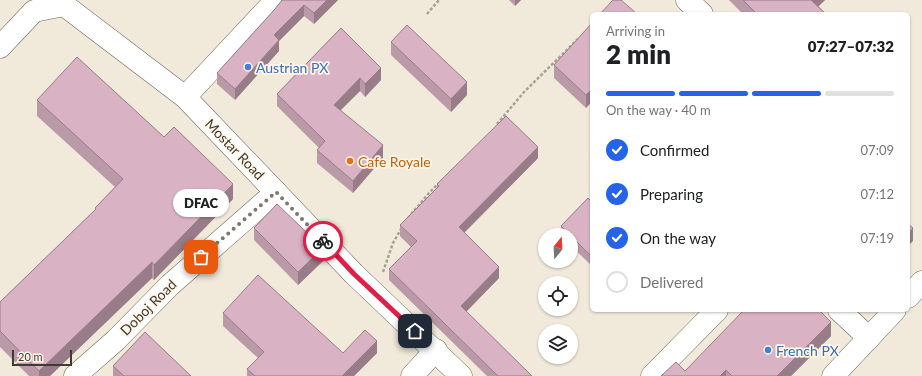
<!DOCTYPE html>
<html lang="en">
<head>
<meta charset="utf-8">
<style>
	:root { --surface:#fff; --page:#f6f6f6; --text:#202124; --muted:#757577; --line:#e0e0e0; --accent:#2563eb }
	body { margin:0; font-family:Lato,sans-serif; background:var(--page); color:var(--text); height:100vh; display:flex; flex-direction:column; font-size:15px; white-space:nowrap }
	* { box-sizing:border-box; margin:0 }
	p { font-size:13px; color:var(--muted) }
	.icon { flex:none; width:22px; height:22px; fill:none; stroke:currentColor; stroke-width:2; stroke-linecap:round; stroke-linejoin:round }
	.map { position:relative; flex:1; overflow:hidden }
	.panel { position:absolute; left:590px; top:12px; width:320px; height:300px; display:flex; flex-direction:column; background:var(--surface); border-radius:6px; box-shadow:0 1px 3px #0004 }
	.panel>* { flex:none }
	.needle { width:26px; rotate:18deg }
	.buttons { position:absolute; left:538px; top:228px; display:grid; gap:8px }
	.buttons a { display:grid; place-items:center; width:40px; height:40px; border-radius:50%; background:var(--surface); box-shadow:0 1px 3px #0004; font-size:20px }
	.scale { position:absolute; left:12px; bottom:10px; width:60px; box-sizing:border-box; padding-left:4px; border:2px solid #3e3b35; border-top:0; font-size:11px; line-height:14px; white-space:nowrap; color:#3e3b35; -webkit-text-stroke:3px #fff6e7; paint-order:stroke }
	.pin { position:absolute; display:grid; place-items:center; width:34px; height:34px; color:#fff; margin:-17px; border-radius:8px; box-shadow:0 2px 6px #0006 }
	.courier { position:absolute; display:grid; place-items:center; width:40px; height:40px; margin:-20px; border:3px solid #e11d48; border-radius:50%; background:#fff; color:#222; box-shadow:0 1px 5px #0007 }
	.bubble { position:absolute; height:28px; border-radius:14px; background:var(--surface); box-shadow:0 1px 3px #0004; font-size:13px; font-weight:800; line-height:28px; text-align:center }
	.overview em { font-style:normal; font-weight:800 }
	.overview div { display:flex; flex-direction:column-reverse }
	.overview { display:flex; align-items:center; justify-content:space-between; height:68px; padding:0 16px }
	h1 { font-size:26px; font-weight:800; line-height:30px }
	.bar { display:grid; grid-template-columns:repeat(4,1fr); gap:6px 4px; align-content:center; height:48px; padding:0 16px }
	.bar i { height:5px; border-radius:3px; background:var(--line) }
	.bar .current { background:var(--accent) }
	.bar p { grid-column:span 4 }
	ol { padding:0 16px; list-style:none }
	li { display:flex; align-items:center; gap:12px; height:44px }
	li p { margin-inline-start:auto }
	li .icon { padding:4px; border-radius:50%; background:var(--accent); color:#fff; stroke-width:4 }
	li:last-child { color:var(--muted) }
	li i { width:22px; height:22px; border:2px solid var(--line); border-radius:50% }
	.map>svg:first-child { display:block }
	.lines { fill:none; stroke-linecap:round; stroke-linejoin:round }
	.minor-casing { stroke:#6d6659; stroke-width:23 }
	.path { stroke:#a7a195; stroke-width:2.5; stroke-dasharray:3 2; stroke-linecap:butt }
	.minor { stroke:#fff; stroke-width:22 }
	.wall { fill:#bb9aa8 }
	.shaded-wall { fill:#987d88 }
	.building { fill:#d9b3c3; stroke:#987d88 }
	.done { stroke:#7d786f; stroke-width:4; stroke-dasharray:0 7.2 }
	.route { stroke:#e11d48; stroke-width:5 }
	.shop-dot { fill:#3f7fe0; stroke:#fff6e7; stroke-width:1.5 }
	.food-dot { fill:#e8710a; stroke:#fff6e7; stroke-width:1.5 }
	.labels { text-anchor:middle; dominant-baseline:central; stroke-width:3.5; stroke-linejoin:round; paint-order:stroke }
	.shop-label { font-size:14px; fill:#366cbe; stroke:#fff6e7; text-anchor:start }
	.street-label { font-size:14px; fill:#3e3b35; stroke:#fff6e7 }
	.food-label { font-size:14px; fill:#c56008; stroke:#fff6e7; text-anchor:start }
</style>
</head>
<body>
<div class="map">
<svg width="922" height="376" viewBox="0 0 922 376">
	<rect width="100%" height="100%" fill="#f1e9da"/>
	<g class="lines">
		<!-- minor casing -->
		<g class="minor-casing">
			<g id="minor">
				<polyline points="687,0 702,14"/>
				<polyline points="0,47 34,11 64,5 185,97 354,274 461,376"/>
				<polyline points="185,97 276,0"/>
				<polyline points="908,297 922,282"/>
				<polyline points="839,310 869,338"/>
				<polyline points="75,376 116,340 170,285 276,192"/>
				<polyline points="412,376 436,350"/>
				<polyline points="652,376 717,310"/>
				<polyline points="833,376 895,310"/>
			</g>
		</g>
		<!-- path -->
		<g class="path">
			<polyline points="427,14 439,0"/>
			<polyline points="497,124 525,91 579,38"/>
			<polyline points="408,218 429,193 439,183"/>
			<polyline points="383,272 393,243 401,229"/>
		</g>
		<!-- minor -->
		<use href="#minor" class="minor"/>
	</g>
	<!-- wall -->
	<g class="wall">
		<polygon points="282,0 338,0 314,24 304,16 279,41 279,51 235,100 217,84 217,73 275,9"/>
		<polygon points="509,0 521,0 515,6"/>
		<polygon points="729,0 825,0 818,6 826,14 743,14"/>
		<polygon points="592,23 592,101 586,108 554,78 554,65"/>
		<polygon points="341,28 381,80 365,97 360,91 340,110 383,158 353,193 317,163 317,150 319,148 277,106 277,94"/>
		<polygon points="391,42 467,95 451,112 391,55"/>
		<polygon points="37,100 164,137 233,199 154,280 152,278 50,376 29,376 0,347 0,302 95,210 95,208 115,187 37,116"/>
		<polygon points="538,158 464,233 499,278 466,312 532,376 487,376 389,280 389,269 411,247 400,236 400,225 437,188 437,184"/>
		<polygon points="592,202 592,266 571,246 571,235 561,235 561,226"/>
		<polygon points="254,228 323,261 298,285 254,240"/>
		<polygon points="223,313 343,353 377,353 354,376 247,376 247,369 258,358 223,326"/>
		<polygon points="831,336 791,376 661,376 685,371"/>
		<polygon points="113,366 191,376 113,376"/>
	</g>
	<!-- shaded-wall -->
	<g class="shaded-wall">
		<polygon points="327,0 338,0 314,24 314,13"/>
		<polygon points="515,0 521,0 515,6"/>
		<polygon points="811,0 825,0 811,14"/>
		<polygon points="304,5 304,16 279,41 279,51 235,100 235,89 274,35"/>
		<polygon points="381,68 381,80 365,97 365,84"/>
		<polygon points="360,78 360,91 334,117 334,105"/>
		<polygon points="467,82 467,95 451,112 451,99"/>
		<polygon points="592,89 592,101 586,108 586,95"/>
		<polygon points="383,145 383,158 353,193 353,181"/>
		<polygon points="538,147 538,158 459,238 459,227"/>
		<polygon points="233,184 233,199 154,280 154,265"/>
		<polygon points="913,228 913,241 908,246 908,234"/>
		<polygon points="323,248 323,261 298,285 298,272"/>
		<polygon points="152,262 152,278 50,376 39,376 39,371"/>
		<polygon points="499,267 499,278 461,317 461,306"/>
		<polygon points="831,322 831,336 791,376 777,376"/>
		<polygon points="377,341 377,353 354,376 342,376"/>
		<polygon points="726,370 726,376 720,376"/>
	</g>
	<!-- building -->
	<g class="building">
		<polygon points="282,0 327,0 314,13 304,5 274,35 279,40 235,89 217,73 275,9"/>
		<polygon points="613,0 621,0 637,14 600,14"/>
		<polygon points="743,0 811,0 826,14 757,14"/>
		<polygon points="592,23 592,89 586,95 554,65"/>
		<polygon points="407,25 467,82 451,99 391,42"/>
		<polygon points="341,28 381,68 365,84 360,78 334,105 383,145 353,181 317,150 325,141 277,94"/>
		<polygon points="77,57 164,137 174,127 233,184 154,265 152,262 39,371 0,331 0,302 96,209 95,208 123,179 37,100"/>
		<polygon points="506,116 538,147 459,227 499,267 461,306 532,376 498,376 389,269 417,241 400,225 439,186 437,184"/>
		<polygon points="588,198 592,202 592,257 571,236 571,235 570,235 561,226"/>
		<polygon points="277,204 323,248 298,272 254,228"/>
		<polygon points="908,224 913,228 908,234"/>
		<polygon points="258,275 343,353 365,330 377,341 342,376 255,376 247,369 264,352 223,313"/>
		<polygon points="744,310 819,310 831,322 777,376 732,376 726,370 720,376 661,376 676,362 685,371"/>
		<polygon points="145,332 191,376 124,376 113,366"/>
	</g>
	<g class="lines">
		<!-- done -->
		<polyline class="done" points="201,257 276,192 323,241"/>
		<!-- route -->
		<polyline class="route" points="323,241 354,274 415,331"/>
	</g>
	<!-- markers -->
	<g class="shop-dot">
		<circle cx="248" cy="67" r="4"/>
		<circle cx="768" cy="350" r="4"/>
	</g>
	<circle class="food-dot" cx="350" cy="161" r="4"/>
	<g class="labels">
		<!-- shop labels -->
		<g class="shop-label">
			<text x="256" y="67">Austrian PX</text>
			<text x="776" y="350">French PX</text>
		</g>
		<!-- street labels -->
		<g class="street-label">
			<text transform="translate(235 149) rotate(46)">Mostar Road</text>
			<text transform="translate(148 307) rotate(-45)">Doboj Road</text>
		</g>
		<!-- food labels -->
		<g class="food-label">
			<text x="358" y="161">Cafe Royale</text>
		</g>
	</g>
</svg>
<div class="buttons">
<a><svg class="needle" viewBox="-14 -14 28 28"><path d="M0-13l5 13h-10z" fill="#e53935"/><path d="M0 13l5-13h-10z" fill="#757577"/></svg></a>
<a><svg class="icon" aria-label="locate" viewBox="0 0 24 24"><circle cx="12" cy="12" r="6"/><path d="M12 2v4M12 18v4M2 12h4M18 12h4"/></svg></a>
<a><svg class="icon" aria-label="layers" viewBox="0 0 24 24"><path d="M12 4l9 5-9 5-9-5zM3 14l9 5 9-5"/></svg></a>
</div>
<div class="scale">20 m</div>
<div class="pin" style="left:201px;top:257px;background:#ea580c"><svg class="icon" aria-label="bag" viewBox="0 0 24 24"><path d="M5 8h14l-1 12H6zM9 8a3 3 0 0 1 6 0"/></svg></div>
<div class="pin" style="left:415px;top:331px;background:#1f2937"><svg class="icon" aria-label="home" viewBox="0 0 24 24"><path d="M3 11l9-7 9 7M6 9v11h12V9"/></svg></div>
<div class="courier" style="left:323px;top:241px"><svg class="icon" aria-label="bike" viewBox="0 0 24 24"><circle cx="6" cy="16" r="4"/><circle cx="18" cy="16" r="4"/><path d="M6 16l4-8h5l3 8M10 8l3 8H6M13 5h3"/></svg></div>
<div class="bubble" style="left:173px;top:189px;width:56px">DFAC</div>
<section class="panel">
<div class="overview"><div><h1>2 min</h1><p>Arriving in</p></div><em>07:27–07:32</em></div>
<div class="bar"><i class="current"></i><i class="current"></i><i class="current"></i><i></i><p>On the way · 40 m</p></div>
<ol>
<li><svg class="icon" aria-label="check" viewBox="0 0 24 24"><path d="M5 12l5 5 9-10"/></svg>Confirmed<p>07:09</p></li>
<li><svg class="icon" aria-label="check" viewBox="0 0 24 24"><path d="M5 12l5 5 9-10"/></svg>Preparing<p>07:12</p></li>
<li><svg class="icon" aria-label="check" viewBox="0 0 24 24"><path d="M5 12l5 5 9-10"/></svg>On the way<p>07:19</p></li>
<li><i></i>Delivered</li>
</ol>
</section>
</div>
</body>
</html>
